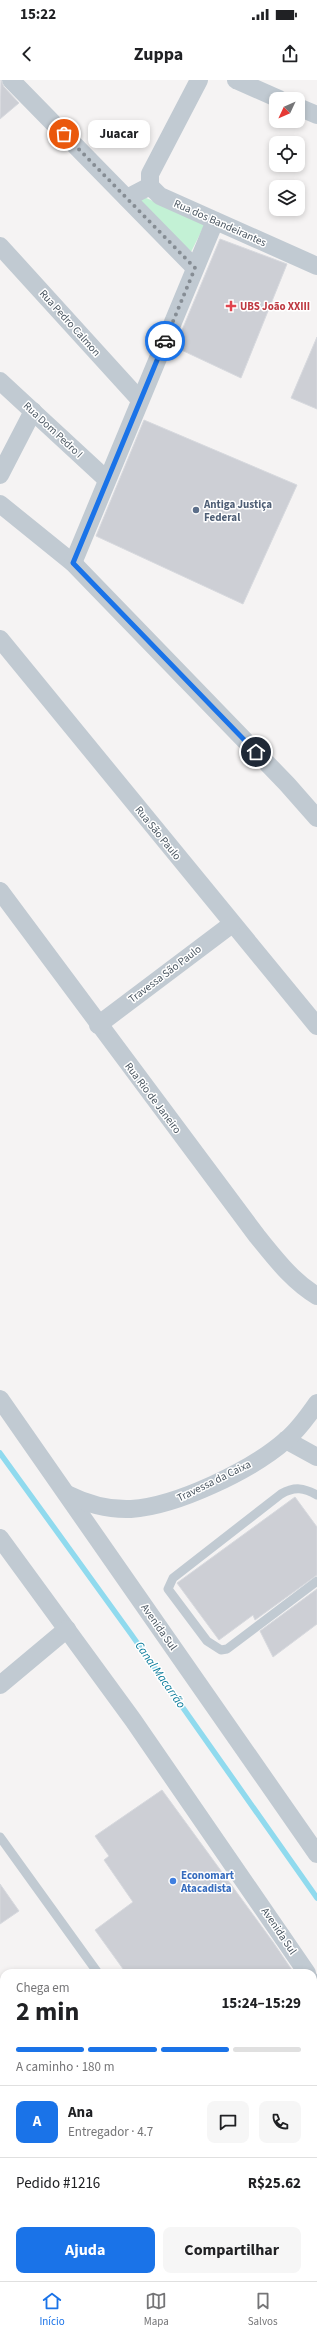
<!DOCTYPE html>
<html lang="pt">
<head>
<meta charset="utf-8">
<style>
	:root { --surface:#fff; --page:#f6f6f6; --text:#202124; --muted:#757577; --line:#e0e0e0; --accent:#1a73e8 }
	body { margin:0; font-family:"Source Sans 3",sans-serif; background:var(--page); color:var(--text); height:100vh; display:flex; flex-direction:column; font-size:15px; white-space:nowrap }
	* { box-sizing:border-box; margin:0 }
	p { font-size:13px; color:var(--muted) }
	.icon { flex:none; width:22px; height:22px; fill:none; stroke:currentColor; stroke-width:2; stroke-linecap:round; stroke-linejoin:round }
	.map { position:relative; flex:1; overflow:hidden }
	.sheet { position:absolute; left:0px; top:1889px; width:317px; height:312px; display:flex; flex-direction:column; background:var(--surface); border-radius:12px 12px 0 0; box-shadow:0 2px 6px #0003 }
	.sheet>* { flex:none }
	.needle { width:26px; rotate:226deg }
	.buttons { position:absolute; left:269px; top:12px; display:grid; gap:8px }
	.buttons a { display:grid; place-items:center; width:36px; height:36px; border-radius:8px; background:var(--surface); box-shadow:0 2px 6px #0003; font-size:20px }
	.pin { position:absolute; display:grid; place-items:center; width:34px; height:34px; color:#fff; margin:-17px; border:2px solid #fff; border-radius:50%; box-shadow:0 1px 4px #0007 }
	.courier { position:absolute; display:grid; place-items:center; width:40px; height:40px; margin:-20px; border:3px solid #1a73e8; border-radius:50%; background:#fff; color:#222; box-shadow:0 1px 5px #0007 }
	.bubble { position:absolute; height:28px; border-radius:8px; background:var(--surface); box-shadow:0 2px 6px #0003; font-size:13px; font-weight:700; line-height:28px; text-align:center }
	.overview em { font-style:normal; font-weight:700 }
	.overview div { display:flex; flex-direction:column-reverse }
	.overview { display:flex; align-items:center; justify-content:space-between; height:68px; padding:0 16px }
	h1 { font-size:26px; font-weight:700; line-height:30px }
	.bar { display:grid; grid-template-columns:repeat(4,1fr); gap:6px 4px; align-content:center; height:48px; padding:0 16px }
	.bar i { height:5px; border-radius:3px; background:var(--line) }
	.bar .active { background:var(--accent) }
	.bar p { grid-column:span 4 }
	.line { display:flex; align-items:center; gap:10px; padding:0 16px; border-top:1px solid var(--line) }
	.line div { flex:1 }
	.round { display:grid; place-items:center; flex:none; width:42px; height:42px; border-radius:8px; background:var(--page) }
	.cta { display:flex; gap:8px; margin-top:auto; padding:8px 16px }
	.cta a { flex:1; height:46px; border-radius:8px; background:var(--accent); color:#fff; font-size:16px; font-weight:700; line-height:46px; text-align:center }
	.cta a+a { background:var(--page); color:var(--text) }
	.status { display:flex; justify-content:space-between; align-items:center; height:28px; padding:0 20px; background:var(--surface); direction:ltr }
	.status svg { height:11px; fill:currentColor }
	header { display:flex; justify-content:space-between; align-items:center; height:52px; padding:0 16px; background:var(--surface); font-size:18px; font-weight:700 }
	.menu { display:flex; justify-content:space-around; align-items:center; height:56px; border-top:1px solid var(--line); background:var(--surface); font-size:11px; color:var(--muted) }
	.menu a { display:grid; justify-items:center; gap:2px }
	.menu .active { color:var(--accent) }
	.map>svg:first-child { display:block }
	.green { fill:#c3f1d5 }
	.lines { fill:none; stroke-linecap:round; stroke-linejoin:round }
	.stream { stroke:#90daee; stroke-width:5.5 }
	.building { fill:#cdcfd5; stroke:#d7d9de }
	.lane { stroke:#c1cad2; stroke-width:9 }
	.street { stroke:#c1cad2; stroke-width:18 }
	.secondary { stroke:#c1cbd6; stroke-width:22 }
	.done { stroke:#868d94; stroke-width:4; stroke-dasharray:0 7.2 }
	.route { stroke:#1a73e8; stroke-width:5 }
	.health-dot { fill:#e0444e; stroke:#fff; stroke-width:1.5 }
	.service-dot { fill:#5c6f8a; stroke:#fff; stroke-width:1.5 }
	.shop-dot { fill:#3f7fe0; stroke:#fff; stroke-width:1.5 }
	.labels { text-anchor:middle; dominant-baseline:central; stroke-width:3; stroke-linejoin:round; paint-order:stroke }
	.street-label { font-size:11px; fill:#4a5661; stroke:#fff }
	.health-label { font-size:11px; font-weight:bold; fill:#be3a42; stroke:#fff; text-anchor:start }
	.service-label { font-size:11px; font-weight:bold; fill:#4e5e75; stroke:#fff; text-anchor:start }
	.shop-label { font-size:11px; font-weight:bold; fill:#366cbe; stroke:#fff; text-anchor:start }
	.water-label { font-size:12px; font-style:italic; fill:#0c7c9b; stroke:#fff }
</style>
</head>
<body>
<div class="status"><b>15:22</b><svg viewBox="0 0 49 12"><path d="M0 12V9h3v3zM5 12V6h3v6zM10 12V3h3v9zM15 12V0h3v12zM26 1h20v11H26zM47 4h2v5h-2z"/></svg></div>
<header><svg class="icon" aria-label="back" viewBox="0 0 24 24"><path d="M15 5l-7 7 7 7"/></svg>Zuppa<svg class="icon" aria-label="share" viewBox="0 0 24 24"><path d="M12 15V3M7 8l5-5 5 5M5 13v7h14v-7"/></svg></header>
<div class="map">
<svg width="317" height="2201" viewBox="0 0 317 2201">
	<rect width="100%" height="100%" fill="#f5f3f3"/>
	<!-- green -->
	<polygon class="green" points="144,117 205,144 191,172 140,121"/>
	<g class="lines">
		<!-- stream -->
		<polyline class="stream" points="0,1373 131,1554 317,1818"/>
	</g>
	<!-- building -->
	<g class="building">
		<polygon points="1,0 4,7 19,23 0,39"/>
		<polygon points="220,159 287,184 241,298 175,267"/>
		<polygon points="317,257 317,329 291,318"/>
		<polygon points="144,340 297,405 243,524 96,456"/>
		<polygon points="295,1417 317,1447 317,1495 255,1540 253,1535 219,1560 177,1503"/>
		<polygon points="317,1509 317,1544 273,1577 260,1551"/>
		<polygon points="162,1710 273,1862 294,1893 126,1893 95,1850 133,1822 104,1780 109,1776 95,1756"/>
		<polygon points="0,1804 19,1831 0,1844"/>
	</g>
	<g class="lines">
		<!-- lane -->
		<g class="lane">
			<path d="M317 1415C304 1408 295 1406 281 1414L173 1498 168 1509 207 1561 221 1570 227 1569 317 1501"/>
			<polyline points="0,1757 98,1893"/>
		</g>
		<!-- street -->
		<g class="street">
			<polyline points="11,0 195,188"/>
			<polyline points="236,0 279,19"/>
			<polyline points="298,27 317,35"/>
			<polyline points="150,106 150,94 199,0"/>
			<polyline points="127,118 150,106 160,116 317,186"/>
			<polyline points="0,166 140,320"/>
			<polyline points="0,301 106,399"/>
			<polyline points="0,395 33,331"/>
			<polyline points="0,424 73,483 287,704 317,738"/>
			<polyline points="73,483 215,141"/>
			<polyline points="0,559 317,946"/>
			<path d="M0 811 257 1156C275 1178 292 1201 317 1216"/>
			<polyline points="98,945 232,844"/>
			<polyline points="0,1319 317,1774"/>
			<polyline points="286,1360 317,1377"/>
			<path d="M67 1414C87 1424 108 1430 131 1429 177 1426 252 1390 286 1360 298 1350 308 1336 317 1323"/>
			<polyline points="0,1458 133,1640 307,1893"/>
			<polyline points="0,1605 67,1549"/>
			<polyline points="313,1902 317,1907"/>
		</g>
		<!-- secondary -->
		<g class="secondary">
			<polyline points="0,2147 4,2153"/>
			<polyline points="33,2197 36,2201"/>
		</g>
	</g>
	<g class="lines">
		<!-- done -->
		<polyline class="done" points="64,54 195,188 165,261"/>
		<!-- route -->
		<polyline class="route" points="165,261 73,483 256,672"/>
	</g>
	<!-- markers -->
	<path class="health-dot" d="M229 220h4v4h4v4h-4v4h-4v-4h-4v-4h4z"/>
	<circle class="service-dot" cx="196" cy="430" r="4"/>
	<circle class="shop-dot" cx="173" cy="1801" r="4"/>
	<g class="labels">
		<!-- street labels -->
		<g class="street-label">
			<text transform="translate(220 143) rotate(24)">Rua dos Bandeirantes</text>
			<text transform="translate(70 243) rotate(48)">Rua Pedro Calmon</text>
			<text transform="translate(53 350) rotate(43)">Rua Dom Pedro I</text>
			<text transform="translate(158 753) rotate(51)">Rua São Paulo</text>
			<text transform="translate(165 894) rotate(-37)">Travessa São Paulo</text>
			<text transform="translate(153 1018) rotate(53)">Rua Rio de Janeiro</text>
			<text transform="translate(214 1401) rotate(-26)">Travessa da Caixa</text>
			<text transform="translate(159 1547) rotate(55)">Avenida Sul</text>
			<text transform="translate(279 1851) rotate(56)">Avenida Sul</text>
		</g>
		<!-- health labels -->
		<g class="health-label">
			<text x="240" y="226">UBS João XXIII</text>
		</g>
		<!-- service labels -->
		<g class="service-label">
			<text x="204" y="424">Antiga Justiça<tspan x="204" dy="13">Federal</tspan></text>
		</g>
		<!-- shop labels -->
		<g class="shop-label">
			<text x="181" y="1795">Economart<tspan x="181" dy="13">Atacadista</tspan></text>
		</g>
		<!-- water labels -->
		<g class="water-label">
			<text transform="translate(160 1595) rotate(55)">Canal Macarrão</text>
		</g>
	</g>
</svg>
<div class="buttons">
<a><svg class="needle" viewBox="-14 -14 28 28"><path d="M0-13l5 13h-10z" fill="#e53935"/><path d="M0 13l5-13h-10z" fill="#757577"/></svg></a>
<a><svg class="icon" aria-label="locate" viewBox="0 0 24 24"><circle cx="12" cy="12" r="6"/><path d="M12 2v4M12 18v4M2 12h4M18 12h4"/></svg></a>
<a><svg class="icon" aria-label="layers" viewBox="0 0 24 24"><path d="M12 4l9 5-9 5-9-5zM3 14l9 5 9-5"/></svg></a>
</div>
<div class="pin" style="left:64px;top:54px;background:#ea580c"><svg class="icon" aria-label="bag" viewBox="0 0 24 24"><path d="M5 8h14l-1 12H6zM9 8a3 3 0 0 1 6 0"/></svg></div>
<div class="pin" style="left:256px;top:672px;background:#1f2937"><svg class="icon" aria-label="home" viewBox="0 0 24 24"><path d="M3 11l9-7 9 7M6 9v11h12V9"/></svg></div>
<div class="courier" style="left:165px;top:261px"><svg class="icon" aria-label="car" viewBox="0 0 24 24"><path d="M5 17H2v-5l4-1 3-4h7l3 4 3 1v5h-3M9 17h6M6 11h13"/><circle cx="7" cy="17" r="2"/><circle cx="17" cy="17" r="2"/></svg></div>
<div class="bubble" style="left:88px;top:40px;width:62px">Juacar</div>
<section class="sheet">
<div class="overview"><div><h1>2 min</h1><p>Chega em</p></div><em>15:24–15:29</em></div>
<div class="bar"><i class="active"></i><i class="active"></i><i class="active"></i><i></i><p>A caminho · 180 m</p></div>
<div class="line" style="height:72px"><b class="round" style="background:var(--accent);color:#fff">A</b><div><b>Ana</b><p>Entregador · 4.7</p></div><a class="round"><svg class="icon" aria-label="chat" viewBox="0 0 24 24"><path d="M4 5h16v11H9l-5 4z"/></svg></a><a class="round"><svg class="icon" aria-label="phone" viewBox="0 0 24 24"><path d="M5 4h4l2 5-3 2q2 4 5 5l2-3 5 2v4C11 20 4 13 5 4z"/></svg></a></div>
<div class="line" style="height:52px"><div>Pedido #1216</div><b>R$25.62</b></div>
<div class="cta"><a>Ajuda</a><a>Compartilhar</a></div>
</section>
</div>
<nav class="menu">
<a class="active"><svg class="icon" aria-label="home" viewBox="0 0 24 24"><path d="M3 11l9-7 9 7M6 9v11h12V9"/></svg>Início</a>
<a><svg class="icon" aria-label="map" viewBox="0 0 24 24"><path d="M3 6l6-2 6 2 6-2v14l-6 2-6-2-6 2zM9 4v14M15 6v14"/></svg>Mapa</a>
<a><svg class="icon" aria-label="saved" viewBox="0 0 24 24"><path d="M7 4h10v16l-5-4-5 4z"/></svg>Salvos</a>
</nav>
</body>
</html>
